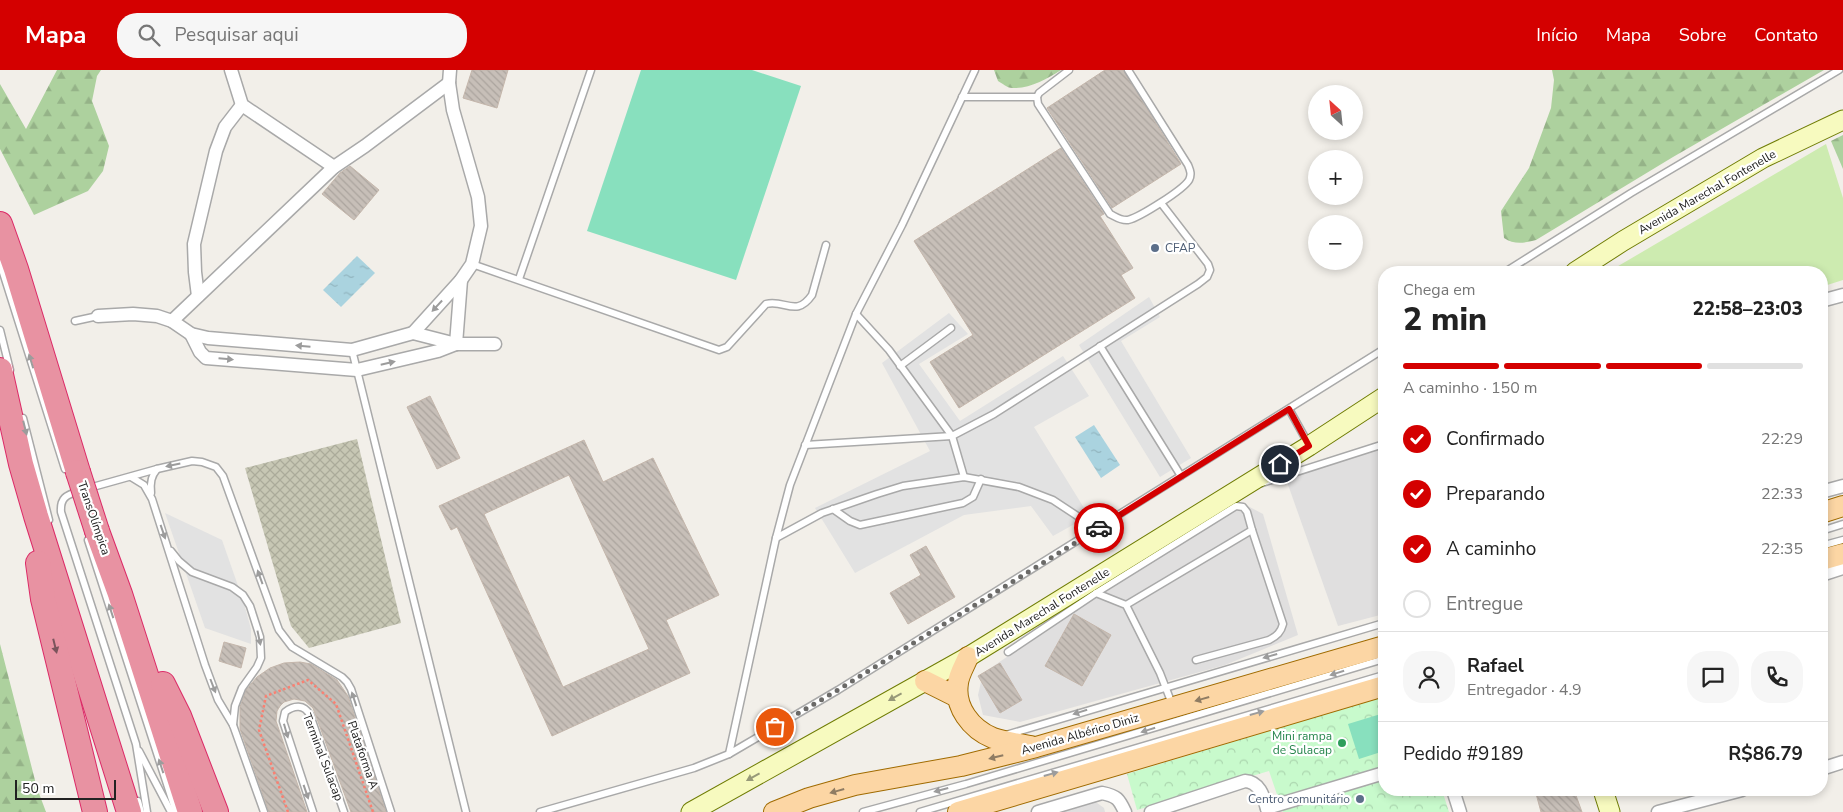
<!DOCTYPE html>
<html lang="pt">
<head>
<meta charset="utf-8">
<style>
	:root { --surface:#fff; --page:#f6f6f6; --text:#222; --muted:#767676; --line:#e0e0e0; --accent:#d40000 }
	body { margin:0; font-family:"Nunito Sans",sans-serif; background:var(--page); color:var(--text); height:100vh; display:flex; flex-direction:column; font-size:19px; white-space:nowrap }
	* { box-sizing:border-box; margin:0 }
	p { font-size:16px; color:var(--muted) }
	.icon { flex:none; width:28px; height:28px; fill:none; stroke:currentColor; stroke-width:2; stroke-linecap:round; stroke-linejoin:round }
	.map { position:relative; flex:1; overflow:hidden }
	.drawer { position:absolute; left:1378px; top:196px; width:450px; height:530px; display:flex; flex-direction:column; background:var(--surface); border-radius:20px; box-shadow:0 2px 8px #0003 }
	.drawer>* { flex:none }
	.needle { width:32px; rotate:333deg }
	.controls { position:absolute; left:1308px; top:15px; display:grid; gap:10px }
	.controls a { display:grid; place-items:center; width:55px; height:55px; border-radius:50%; background:var(--surface); box-shadow:0 2px 8px #0003; font-size:25px }
	.scale { position:absolute; left:15px; bottom:12px; width:101px; box-sizing:border-box; padding-left:5px; border:2px solid #222; border-top:0; font-size:14px; line-height:18px; white-space:nowrap; color:#222; -webkit-text-stroke:4px #fff; paint-order:stroke }
	.pin { position:absolute; display:grid; place-items:center; width:42px; height:42px; color:#fff; margin:-21px; border:2px solid #fff; border-radius:50%; box-shadow:0 1px 5px #0007 }
	.courier { position:absolute; display:grid; place-items:center; width:50px; height:50px; margin:-25px; border:4px solid #d40000; border-radius:50%; background:#fff; color:#222; box-shadow:0 1px 6px #0007 }
	.overview em { font-style:normal; font-weight:800 }
	.overview div { display:flex; flex-direction:column-reverse }
	.overview { display:flex; align-items:center; justify-content:space-between; height:85px; padding:0 25px }
	h1 { font-size:32px; font-weight:800; line-height:38px }
	.bar { display:grid; grid-template-columns:repeat(4,1fr); gap:8px 5px; align-content:center; height:60px; padding:0 25px }
	.bar i { height:6px; border-radius:4px; background:var(--line) }
	.bar .selected { background:var(--accent) }
	.bar p { grid-column:span 4 }
	.line { display:flex; align-items:center; gap:12px; padding:0 25px; border-top:1px solid var(--line) }
	.line div { flex:1 }
	.round { display:grid; place-items:center; flex:none; width:52px; height:52px; border-radius:20px; background:var(--page) }
	ol { padding:0 25px; list-style:none }
	li { display:flex; align-items:center; gap:15px; height:55px }
	li p { margin-inline-start:auto }
	li .icon { padding:5px; border-radius:50%; background:var(--accent); color:#fff; stroke-width:4 }
	li:last-child { color:var(--muted) }
	li i { width:28px; height:28px; border:2px solid var(--line); border-radius:50% }
	header { display:flex; align-items:center; gap:30px; box-sizing:border-box; height:70px; padding:0 25px; background:var(--accent); color:#fff }
	header strong { font-size:24px }
	nav { display:flex; gap:28px; margin-inline-start:auto; font-size:18px }
	.search { width:350px; height:45px; background:var(--page); display:flex; align-items:center; gap:12px; box-sizing:border-box; padding:0 18px; border-radius:20px; color:var(--muted); font-size:19px }
	.map>svg:first-child { display:block }
	.residential { fill:#e0dfdf }
	.construction { fill:url(#construction-cross-hatch) }
	.grass { fill:#cdebb0 }
	.forest { fill:url(#forest-firs) }
	.park { fill:url(#park-crowns) }
	.pitch { fill:#88e0be }
	.parking { fill:#e2e2e2 }
	.water { fill:url(#water-ripples) }
	.building { fill:url(#building-back-hatch); stroke:#c4b6ab; fill-rule:evenodd }
	.lines { fill:none; stroke-linecap:round; stroke-linejoin:round }
	.lane-casing { stroke:#a9a9a9; stroke-width:9 }
	.street-casing { stroke:#a9a9a9; stroke-width:15 }
	.secondary-casing { stroke:#707d05; stroke-width:21 }
	.primary-casing { stroke:#a06b00; stroke-width:22 }
	.highway-casing { stroke:#dc2a67; stroke-width:26 }
	.path { stroke:#fa8072; stroke-width:2.5; stroke-dasharray:2.5 2.5; stroke-linecap:butt }
	.lane { stroke:#fff; stroke-width:6 }
	.street { stroke:#fff; stroke-width:12 }
	.secondary { stroke:#f7fabf; stroke-width:19 }
	.primary { stroke:#fcd6a4; stroke-width:20 }
	.highway { stroke:#e892a2; stroke-width:24 }
	.highway-bridge-casing { stroke:#dc2a67; stroke-width:26; stroke-linecap:butt }
	.highway-bridge { stroke:#e892a2; stroke-width:24 }
	.oneway { fill:#9c9c9c }
	.oneway2 { fill:#7b545c }
	.oneway3 { fill:#979978 }
	.oneway4 { fill:#8f7c63 }
	.done { stroke:#6b6a68; stroke-width:5; stroke-dasharray:0 9 }
	.route { stroke:#d40000; stroke-width:6 }
	.service-dot { fill:#5c6f8a; stroke:#fff; stroke-width:2 }
	.leisure-dot { fill:#2e9e5b; stroke:#fff; stroke-width:2 }
	.labels { text-anchor:middle; dominant-baseline:central; stroke-width:4.5; stroke-linejoin:round; paint-order:stroke }
	.street-label { font-size:12px; fill:#222; stroke:#fff }
	.service-label { font-size:12px; fill:#4e5e75; stroke:#fff; text-anchor:start }
	.leisure-label { font-size:12px; fill:#27864d; stroke:#fff; text-anchor:end }
</style>
</head>
<body>
<header>
<strong>Mapa</strong>
<div class="search"><svg class="icon" aria-label="search" viewBox="0 0 24 24"><circle cx="10" cy="10" r="6"/><path d="M15 15l6 6"/></svg>Pesquisar aqui</div>
<nav><a>Início</a><a>Mapa</a><a>Sobre</a><a>Contato</a></nav>
</header>
<div class="map">
<svg width="1843" height="742" viewBox="0 0 1843 742">
	<defs>
		<pattern id="construction-cross-hatch" width="8" height="8" patternUnits="userSpaceOnUse" patternTransform="scale(1.25)"><rect width="8" height="8" fill="#c7c7b4"/><path d="M0 0l8 8M0 8l8-8" fill="none" stroke="#abab9a"/></pattern>
		<pattern id="forest-firs" width="22" height="20" patternUnits="userSpaceOnUse" patternTransform="scale(1.25)"><rect width="22" height="20" fill="#add19e"/><path d="M5 1l3.5 6h-7zM16 11l3.5 6h-7z" fill="#95b388"/></pattern>
		<pattern id="park-crowns" width="20" height="18" patternUnits="userSpaceOnUse" patternTransform="scale(1.25)"><rect width="20" height="18" fill="#c8facc"/><path d="M2 6a3 3 0 1 1 6 0M12 15a3 3 0 1 1 6 0" fill="none" stroke="#acd6af"/></pattern>
		<pattern id="water-ripples" width="26" height="14" patternUnits="userSpaceOnUse" patternTransform="scale(1.25)"><rect width="26" height="14" fill="#aad3df"/><path d="M2 4q2-2 4 0t4 0M15 11q2-2 4 0t4 0" fill="none" stroke="#92b5bf"/></pattern>
		<pattern id="building-back-hatch" width="6" height="6" patternUnits="userSpaceOnUse" patternTransform="scale(1.25)"><rect width="6" height="6" fill="#c7bfb8"/><path d="M-1 5l2 2M0 0l6 6M5-1l2 2" fill="none" stroke="#aba49e"/></pattern>
	</defs>
	<rect width="100%" height="100%" fill="#f2efe9"/>
	<!-- residential -->
	<g class="residential">
		<polygon points="1384,376 1384,544 1338,556 1286,409"/>
		<polygon points="1244,434 1263,444 1298,565 1225,595 1020,652 983,645 978,625 983,603 1119,512"/>
		<polygon points="1093,730 1104,738 1105,742 1053,742"/>
	</g>
	<!-- construction -->
	<polygon class="construction" points="357,369 401,553 309,578 291,556 245,398"/>
	<!-- grass -->
	<polygon class="grass" points="1826,74 1843,128 1843,210 1821,217 1821,202 1608,202"/>
	<!-- forest -->
	<g class="forest">
		<polygon points="57,0 101,0 97,6 92,31 109,76 103,101 88,121 34,145 0,79 0,14 26,59"/>
		<path d="M994 0H1061C1047 9 1029 19 1012 18 1007 18 1002 13 998 11Z"/>
		<path d="M1552 0H1824L1673 87 1536 170C1525 173 1514 175 1504 168L1501 141 1529 98 1551 38 1554 10Z"/>
		<polygon points="1843,65 1843,99 1831,71"/>
		<polygon points="0,574 37,718 46,742 0,742"/>
	</g>
	<!-- park -->
	<polygon class="park" points="1384,626 1384,720 1442,720 1449,742 1283,742 1269,701 1137,740 1127,704"/>
	<!-- pitch -->
	<g class="pitch">
		<polygon points="641,0 752,0 801,16 736,210 587,161"/>
		<polygon points="1384,643 1384,681 1359,689 1348,654"/>
	</g>
	<!-- parking -->
	<g class="parking">
		<polygon points="1149,227 1160,247 1121,271 1191,388 1160,407 1079,275"/>
		<polygon points="949,243 968,264 919,294 960,351 1063,286 1089,326 1034,357 1089,446 1053,466 1031,436 964,445 855,503 815,438 930,381 882,293"/>
		<polygon points="165,443 222,470 243,530 251,559 251,574 205,558"/>
	</g>
	<!-- water -->
	<g class="water">
		<polygon points="357,186 375,203 341,237 323,220"/>
		<polygon points="1094,355 1120,395 1101,408 1075,367"/>
	</g>
	<!-- building -->
	<g class="building">
		<polygon points="472,0 508,0 497,38 463,28"/>
		<polygon points="1105,0 1123,0 1181,94 1112,138 1047,38"/>
		<polygon points="1061,78 1104,144 1100,146 1133,198 1121,205 1135,228 959,338 930,292 973,265 914,171"/>
		<polygon points="350,96 379,120 354,150 322,124 340,103"/>
		<polygon points="430,326 460,388 437,399 407,337"/>
		<path d="M584 370 603 412 653 388 719 525 666 550 690 603 552 666 457 457 451 460 439 436ZM569 405 649 579 563 617 484 444Z"/>
		<polygon points="926,476 955,527 908,554 890,523 921,505 910,485"/>
		<polygon points="1074,544 1111,565 1082,616 1045,596"/>
		<polygon points="224,572 246,578 241,598 219,591"/>
		<polygon points="300,592 311,594 337,610 348,626 386,742 351,742 313,638 305,631 294,629 284,632 280,636 277,641 276,651 307,742 269,742 240,659 240,637 246,620 257,607 270,598 284,593"/>
		<polygon points="1000,593 1022,630 1000,643 978,606"/>
		<polygon points="1535,720 1574,720 1582,742 1541,742"/>
	</g>
	<g class="lines">
		<!-- lane casing -->
		<g class="lane-casing">
			<g id="lane">
				<polyline points="975,0 902,155 856,244 790,415 776,468 729,684 838,620 1384,279"/>
				<path d="M1069 0 1039 23 1037 27 1038 34 1110 144C1116 147 1121 151 1128 150 1140 147 1183 120 1189 110 1192 104 1190 100 1188 95L1128 0"/>
				<polyline points="962,27 1037,27"/>
				<polyline points="0,193 65,399"/>
				<path d="M472 194 719 280 727 277 766 234C785 229 796 248 812 225L826 175"/>
				<polyline points="1505,202 1631,123 1839,0"/>
				<polyline points="519,209 591,0"/>
				<polyline points="856,244 889,280 952,366 964,407"/>
				<polyline points="75,251 98,246"/>
				<polyline points="0,260 10,300"/>
				<polyline points="1100,276 1181,406"/>
				<polyline points="352,280 466,742"/>
				<polyline points="900,296 951,258"/>
				<polyline points="1289,339 1309,375"/>
				<polyline points="23,348 49,450"/>
				<polyline points="805,375 952,366 994,344 1198,214 1207,207 1210,200 1208,194 1161,133"/>
				<polyline points="131,407 144,415 152,429 205,595 218,630 233,655 264,742"/>
				<polyline points="1262,413 1384,374"/>
				<polyline points="89,418 157,399 192,391 202,392 216,397 223,406 279,560 292,577 342,607 347,612 351,619 391,742"/>
				<path d="M79 421C66 425 60 428 61 442L136 674 147 742"/>
				<path d="M151 423C150 413 151 406 157 399"/>
				<polyline points="833,439 850,451 860,455 963,433 973,427 981,409"/>
				<polyline points="1821,461 1843,454"/>
				<polyline points="776,468 822,443 877,424 903,416 964,407 1019,417 1053,430 1097,459"/>
				<polyline points="88,470 176,742"/>
				<polyline points="1821,476 1843,470"/>
				<polyline points="171,481 179,491 192,502 232,517 243,525 250,536 260,567 261,588 257,597 242,618 235,636 233,655"/>
				<polyline points="1096,523 1126,535 1160,603 1172,634"/>
				<polyline points="1126,535 1252,460"/>
				<path d="M1008 582 1096 523 1236 436 1243 437 1247 442 1252 460 1283 554C1281 562 1277 566 1269 570L1196 590"/>
				<polyline points="1006,665 1384,553"/>
				<polyline points="139,681 171,742"/>
				<polyline points="138,731 141,742"/>
				<path d="M313 742 283 651 285 642C294 635 304 634 310 645L344 742"/>
				<polyline points="540,742 694,698 729,684"/>
				<polyline points="863,742 966,714 1384,589"/>
				<polyline points="920,742 1384,605"/>
			</g>
		</g>
		<!-- street casing -->
		<g class="street-casing">
			<g id="street">
				<polyline points="231,0 242,35 334,97"/>
				<polyline points="198,226 195,202 194,174 216,81 225,57 242,35"/>
				<polyline points="1821,231 1843,225"/>
				<polyline points="98,246 133,244 157,246 172,251 191,264 208,268 352,280 413,263 456,274 495,274"/>
				<polyline points="172,251 334,97 365,76 449,13"/>
				<polyline points="413,263 461,210 472,194 481,156 478,127 453,40 449,13 450,0"/>
				<polyline points="191,264 200,282 206,288 357,300 438,281 456,274"/>
				<polyline points="456,274 461,210"/>
				<polyline points="1821,422 1843,416"/>
				<polyline points="1821,505 1843,498"/>
				<polyline points="1821,699 1843,692"/>
				<polyline points="1453,720 1460,742"/>
				<polyline points="1267,738 1384,703"/>
				<path d="M1038 742 1102 723C1117 726 1119 729 1125 742"/>
				<path d="M1151 742 1245 711C1261 712 1264 729 1268 742"/>
				<polyline points="1658,742 1742,720"/>
			</g>
		</g>
		<!-- secondary casing -->
		<g class="secondary-casing">
			<g id="secondary">
				<polyline points="1575,202 1623,171 1763,88 1843,50"/>
				<polyline points="1603,720 1610,742"/>
				<polyline points="691,742 968,587 1309,376 1384,327"/>
			</g>
		</g>
		<!-- primary casing -->
		<g class="primary-casing">
			<g id="primary">
				<polyline points="1821,443 1843,436"/>
				<polyline points="1821,490 1843,484"/>
				<path d="M968 587C965 595 959 604 958 613 954 637 971 659 993 668 1005 672 1019 674 1031 676"/>
				<polyline points="925,611 957,627"/>
				<polyline points="774,742 809,728 855,715 961,696 1036,677 1384,576"/>
				<polyline points="958,742 1384,616"/>
			</g>
		</g>
		<!-- highway casing -->
		<g class="highway-casing">
			<g id="highway">
				<polyline points="0,154 16,199 78,402"/>
				<polyline points="0,300 21,394 36,446 129,742"/>
				<polyline points="97,461 120,524 190,742"/>
				<polyline points="38,493 43,529 95,742"/>
				<polyline points="163,614 179,646 216,742"/>
			</g>
		</g>
		<!-- path -->
		<polyline class="path" points="288,742 259,660 266,626 308,610 336,634 373,742"/>
		<!-- lane -->
		<use href="#lane" class="lane"/>
		<!-- street -->
		<use href="#street" class="street"/>
		<!-- secondary -->
		<use href="#secondary" class="secondary"/>
		<!-- primary -->
		<use href="#primary" class="primary"/>
		<!-- highway -->
		<use href="#highway" class="highway"/>
		<!-- highway-bridge casing -->
		<g class="highway-bridge-casing">
			<polyline id="highway-bridge" points="78,402 97,461"/>
		</g>
		<!-- highway-bridge -->
		<use href="#highway-bridge" class="highway-bridge"/>
	</g>
	<!-- one-way arrows -->
	<defs><path id="oneway-solid" d="M-6-.8H1V-3.2L6.5 0L1 3.2V.8H-6Z" transform="scale(1.25)"/></defs>
	<g class="oneway">
		<use href="#oneway-solid" transform="translate(437 236) rotate(133)"/>
		<use href="#oneway-solid" transform="translate(303 276) rotate(-175)"/>
		<use href="#oneway-solid" transform="translate(226 289) rotate(5)"/>
		<use href="#oneway-solid" transform="translate(31 291) rotate(-107)"/>
		<use href="#oneway-solid" transform="translate(388 293) rotate(-13)"/>
		<use href="#oneway-solid" transform="translate(25 358) rotate(76)"/>
		<use href="#oneway-solid" transform="translate(173 395) rotate(168)"/>
		<use href="#oneway-solid" transform="translate(163 462) rotate(71)"/>
		<use href="#oneway-solid" transform="translate(260 507) rotate(-110)"/>
		<use href="#oneway-solid" transform="translate(111 541) rotate(-108)"/>
		<use href="#oneway-solid" transform="translate(259 568) rotate(78)"/>
		<use href="#oneway-solid" transform="translate(1270 586) rotate(164)"/>
		<use href="#oneway-solid" transform="translate(1337 603) rotate(163)"/>
		<use href="#oneway-solid" transform="translate(213 616) rotate(69)"/>
		<use href="#oneway-solid" transform="translate(354 629) rotate(-108)"/>
		<use href="#oneway-solid" transform="translate(1080 642) rotate(163)"/>
		<use href="#oneway-solid" transform="translate(1257 643) rotate(-16)"/>
		<use href="#oneway-solid" transform="translate(1148 660) rotate(163)"/>
		<use href="#oneway-solid" transform="translate(286 661) rotate(74)"/>
		<use href="#oneway-solid" transform="translate(161 696) rotate(-108)"/>
		<use href="#oneway-solid" transform="translate(1051 704) rotate(-16)"/>
		<use href="#oneway-solid" transform="translate(941 720) rotate(165)"/>
		<use href="#oneway-solid" transform="translate(306 722) rotate(71)"/>
	</g>
	<use class="oneway2" href="#oneway-solid" transform="translate(55 576) rotate(76)"/>
	<g class="oneway3">
		<use href="#oneway-solid" transform="translate(895 627) rotate(151)"/>
		<use href="#oneway-solid" transform="translate(753 707) rotate(151)"/>
	</g>
	<g class="oneway4">
		<use href="#oneway-solid" transform="translate(1202 629) rotate(164)"/>
		<use href="#oneway-solid" transform="translate(996 687) rotate(166)"/>
		<use href="#oneway-solid" transform="translate(837 721) rotate(164)"/>
	</g>
	<g class="lines">
		<!-- done -->
		<polyline class="done" points="775,657 838,620 1099,458"/>
		<!-- route -->
		<polyline class="route" points="1099,458 1289,339 1309,376 1280,394"/>
	</g>
	<!-- markers -->
	<g class="service-dot">
		<circle cx="1155" cy="178" r="5"/>
		<circle cx="1360" cy="729" r="5"/>
	</g>
	<circle class="leisure-dot" cx="1342" cy="673" r="5"/>
	<g class="labels">
		<!-- street labels -->
		<g class="street-label">
			<text transform="translate(1707 122) rotate(-30)">Avenida Marechal Fontenelle</text>
			<text transform="translate(94 448) rotate(71)">TransOlímpica</text>
			<text transform="translate(1042 542) rotate(-32)">Avenida Marechal Fontenelle</text>
			<text transform="translate(1080 664) rotate(-16)">Avenida Albérico Diniz</text>
			<text transform="translate(363 685) rotate(71)">Plataforma A</text>
			<text transform="translate(323 687) rotate(69)">Terminal Sulacap</text>
		</g>
		<!-- service labels -->
		<g class="service-label">
			<text x="1165" y="178">CFAP</text>
			<text x="1350" y="729" text-anchor="end">Centro comunitário</text>
		</g>
		<!-- leisure labels -->
		<g class="leisure-label">
			<text x="1332" y="666">Mini rampa<tspan x="1332" dy="14">de Sulacap</tspan></text>
		</g>
	</g>
</svg>
<div class="controls">
<a><svg class="needle" viewBox="-14 -14 28 28"><path d="M0-13l5 13h-10z" fill="#e53935"/><path d="M0 13l5-13h-10z" fill="#767676"/></svg></a>
<a>+</a>
<a>−</a>
</div>
<div class="scale">50 m</div>
<div class="pin" style="left:775px;top:657px;background:#ea580c"><svg class="icon" aria-label="bag" viewBox="0 0 24 24"><path d="M5 8h14l-1 12H6zM9 8a3 3 0 0 1 6 0"/></svg></div>
<div class="pin" style="left:1280px;top:394px;background:#1f2937"><svg class="icon" aria-label="home" viewBox="0 0 24 24"><path d="M3 11l9-7 9 7M6 9v11h12V9"/></svg></div>
<div class="courier" style="left:1099px;top:458px"><svg class="icon" aria-label="car" viewBox="0 0 24 24"><path d="M5 17H2v-5l4-1 3-4h7l3 4 3 1v5h-3M9 17h6M6 11h13"/><circle cx="7" cy="17" r="2"/><circle cx="17" cy="17" r="2"/></svg></div>
<section class="drawer">
<div class="overview"><div><h1>2 min</h1><p>Chega em</p></div><em>22:58–23:03</em></div>
<div class="bar"><i class="selected"></i><i class="selected"></i><i class="selected"></i><i></i><p>A caminho · 150 m</p></div>
<ol>
<li><svg class="icon" aria-label="check" viewBox="0 0 24 24"><path d="M5 12l5 5 9-10"/></svg>Confirmado<p>22:29</p></li>
<li><svg class="icon" aria-label="check" viewBox="0 0 24 24"><path d="M5 12l5 5 9-10"/></svg>Preparando<p>22:33</p></li>
<li><svg class="icon" aria-label="check" viewBox="0 0 24 24"><path d="M5 12l5 5 9-10"/></svg>A caminho<p>22:35</p></li>
<li><i></i>Entregue</li>
</ol>
<div class="line" style="height:90px"><a class="round"><svg class="icon" aria-label="person" viewBox="0 0 24 24"><circle cx="12" cy="8" r="4"/><path d="M4 21q1-7 8-7t8 7"/></svg></a><div><b>Rafael</b><p>Entregador · 4.9</p></div><a class="round"><svg class="icon" aria-label="chat" viewBox="0 0 24 24"><path d="M4 5h16v11H9l-5 4z"/></svg></a><a class="round"><svg class="icon" aria-label="phone" viewBox="0 0 24 24"><path d="M5 4h4l2 5-3 2q2 4 5 5l2-3 5 2v4C11 20 4 13 5 4z"/></svg></a></div>
<div class="line" style="height:65px"><div>Pedido #9189</div><b>R$86.79</b></div>
</section>
</div>
</body>
</html>
